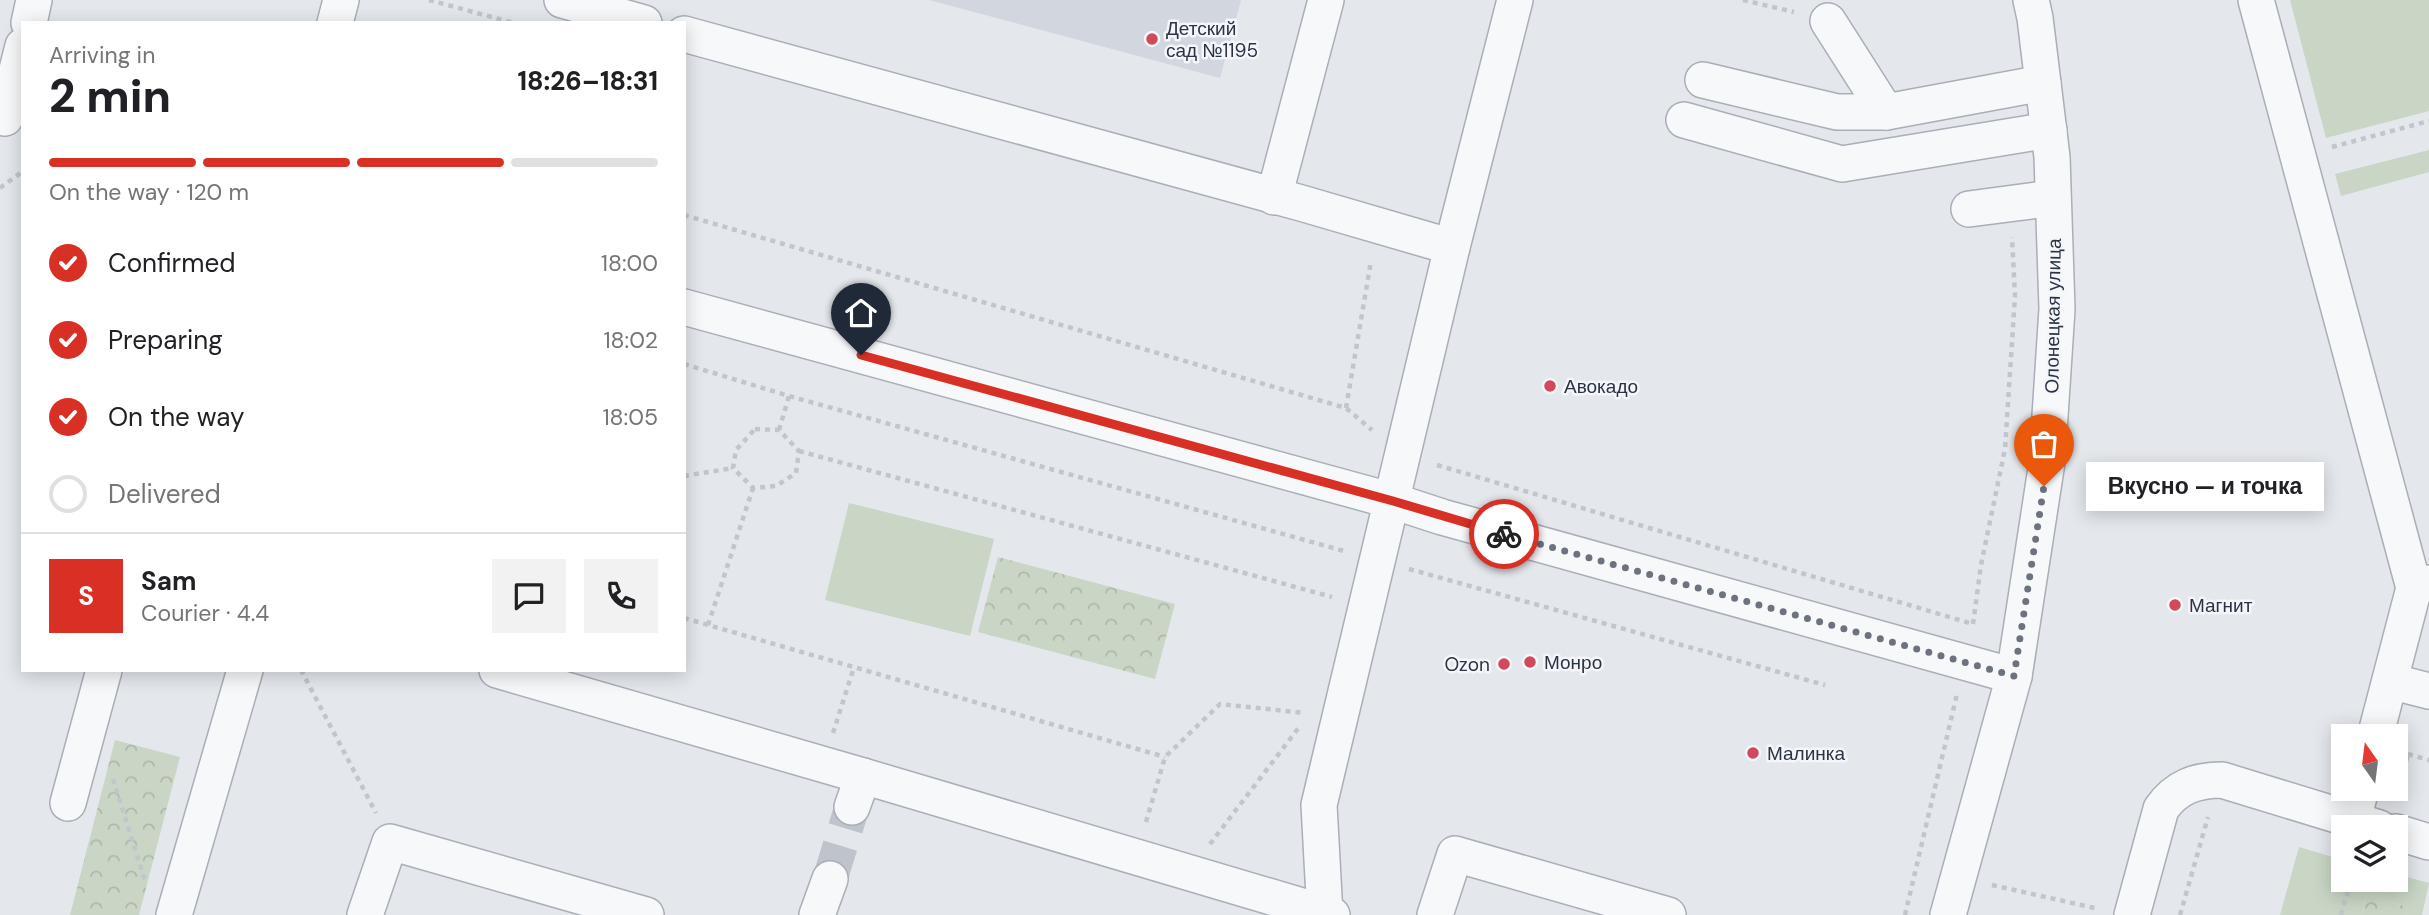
<!DOCTYPE html>
<html lang="en">
<head>
<meta charset="utf-8">
<style>
	:root { --surface:#fff; --page:#f2f2f2; --text:#202124; --muted:#757577; --line:#e0e0e0; --accent:#d93025 }
	body { margin:0; font-family:"DM Sans",sans-serif; background:var(--page); color:var(--text); height:100vh; display:flex; flex-direction:column; font-size:26px; white-space:nowrap }
	* { box-sizing:border-box; margin:0 }
	p { font-size:23px; color:var(--muted) }
	.icon { flex:none; width:38px; height:38px; fill:none; stroke:currentColor; stroke-width:2; stroke-linecap:round; stroke-linejoin:round }
	.map { position:relative; flex:1; overflow:hidden }
	.details { position:absolute; left:21px; top:21px; width:665px; height:651px; display:flex; flex-direction:column; background:var(--surface); border-radius:0px; box-shadow:0 4px 18px #0003 }
	.details>* { flex:none }
	.needle { width:46px; rotate:346deg }
	.tools { position:absolute; left:2331px; top:724px; display:grid; gap:14px }
	.tools a { display:grid; place-items:center; width:77px; height:77px; border-radius:0px; background:var(--surface); box-shadow:0 4px 18px #0003; font-size:35px }
	.pin { position:absolute; display:grid; place-items:center; width:60px; height:60px; color:#fff; margin:-72px -30px; border-radius:50% 50% 50% 0; rotate:-45deg; box-shadow:0 0 7px #0007 }
	.pin .icon { rotate:45deg }
	.courier { position:absolute; display:grid; place-items:center; width:70px; height:70px; margin:-35px; border:5px solid #d93025; border-radius:50%; background:#fff; color:#222; box-shadow:0 2px 9px #0007 }
	.bubble { position:absolute; height:49px; border-radius:0px; background:var(--surface); box-shadow:0 4px 18px #0003; font-size:23px; font-weight:800; line-height:49px; text-align:center }
	.overview em { font-style:normal; font-weight:800 }
	.overview div { display:flex; flex-direction:column-reverse }
	.overview { display:flex; align-items:center; justify-content:space-between; height:119px; padding:0 28px }
	h1 { font-size:46px; font-weight:800; line-height:52px }
	.bar { display:grid; grid-template-columns:repeat(4,1fr); gap:10px 7px; align-content:center; height:84px; padding:0 28px }
	.bar i { height:9px; border-radius:5px; background:var(--line) }
	.bar .on { background:var(--accent) }
	.bar p { grid-column:span 4 }
	.line { display:flex; align-items:center; gap:18px; padding:0 28px; border-top:2px solid var(--line) }
	.line div { flex:1 }
	.round { display:grid; place-items:center; flex:none; width:74px; height:74px; border-radius:0px; background:var(--page) }
	ol { padding:0 28px; list-style:none }
	li { display:flex; align-items:center; gap:21px; height:77px }
	li p { margin-inline-start:auto }
	li .icon { padding:7px; border-radius:50%; background:var(--accent); color:#fff; stroke-width:4 }
	li:last-child { color:var(--muted) }
	li i { width:38px; height:38px; border:4px solid var(--line); border-radius:50% }
	.map>svg:first-child { display:block }
	.built { fill:#d2d6de }
	.grass { fill:#c9d6c5 }
	.forest { fill:url(#forest-crowns) }
	.lines { fill:none; stroke-linecap:round; stroke-linejoin:round }
	.minor-tunnel { stroke:#bfc3cb; stroke-width:35; stroke-dasharray:35 18; stroke-linecap:butt }
	.minor-casing { stroke:#a9aeb7; stroke-width:38 }
	.path { stroke:#c2c5cb; stroke-width:4.5; stroke-dasharray:5 5; stroke-linecap:butt }
	.minor { stroke:#f7f8fa; stroke-width:35 }
	.done { stroke:#6c737f; stroke-width:7; stroke-dasharray:0 12.6 }
	.route { stroke:#d93025; stroke-width:9 }
	.poi-dot { fill:#d1495b; stroke:#f4f6f9; stroke-width:2.5 }
	.labels { text-anchor:middle; dominant-baseline:central; stroke-width:5; stroke-linejoin:round; paint-order:stroke }
	.poi-label { font-size:19px; fill:#2b3445; stroke:#f4f6f9; text-anchor:start }
	.street-label { font-size:19px; fill:#2b3445; stroke:#f4f6f9 }
</style>
</head>
<body>
<div class="map">
<svg width="2429" height="915" viewBox="0 0 2429 915">
	<defs>
		<pattern id="forest-crowns" width="20" height="18" patternUnits="userSpaceOnUse" patternTransform="scale(1.75)"><rect width="20" height="18" fill="#c9d6c5"/><path d="M2 6a3 3 0 1 1 6 0M12 15a3 3 0 1 1 6 0" fill="none" stroke="#adb8ab"/></pattern>
	</defs>
	<rect width="100%" height="100%" fill="#e4e7ec"/>
	<!-- built -->
	<polygon class="built" points="929,0 1241,0 1220,78"/>
	<!-- grass -->
	<g class="grass">
		<polygon points="2290,0 2429,0 2429,111 2326,138"/>
		<polygon points="2429,150 2429,172 2341,196 2335,174"/>
		<polygon points="849,503 994,539 970,636 825,600"/>
		<polygon points="2299,847 2343,860 2343,880 2396,880 2396,874 2429,883 2422,915 2406,915 2408,907 2367,895 2361,915 2280,915"/>
	</g>
	<!-- forest -->
	<g class="forest">
		<polygon points="998,557 1175,604 1155,679 978,632"/>
		<polygon points="115,740 180,757 139,915 70,915"/>
		<polygon points="2367,895 2408,907 2406,915 2361,915"/>
	</g>
	<g class="lines">
		<!-- minor-tunnel -->
		<polyline class="minor-tunnel" points="830,879 852,807"/>
		<!-- minor casing -->
		<g class="minor-casing">
			<g id="minor">
				<polyline points="562,0 644,23"/>
				<polyline points="2256,0 2414,588"/>
				<polyline points="1828,21 1886,112"/>
				<polyline points="29,23 34,0"/>
				<polyline points="335,23 341,0"/>
				<polyline points="684,34 1301,203 1452,247 1319,805 1325,915"/>
				<polyline points="1703,80 1837,112 1886,112 2043,83"/>
				<polyline points="5,118 23,46"/>
				<polyline points="1684,120 1842,164 2049,130"/>
				<polyline points="1274,197 1326,0"/>
				<polyline points="1969,209 2053,198"/>
				<polyline points="1452,247 1515,0"/>
				<polyline points="684,307 1393,501 1442,517 2014,676"/>
				<polyline points="497,670 863,776 1332,915"/>
				<polyline points="2390,681 2429,691"/>
				<polyline points="2375,737 2414,588 2429,583"/>
				<polyline points="68,803 104,670"/>
				<polyline points="852,807 863,776"/>
				<polyline points="2353,820 2361,789"/>
				<polyline points="2396,832 2429,842"/>
				<polyline points="174,915 245,670"/>
				<polyline points="365,915 390,842 646,915"/>
				<polyline points="817,915 830,879"/>
				<polyline points="1435,915 1455,854 1668,915"/>
				<polyline points="1948,915 2014,676 2047,462 2057,309 2052,157 2035,18 2031,0"/>
				<path d="M2132 915 2161 809C2176 787 2196 780 2222 780L2379 828"/>
			</g>
		</g>
		<!-- path -->
		<g class="path">
			<polyline points="429,0 514,23"/>
			<polyline points="1743,0 1794,12"/>
			<polyline points="2332,147 2429,121"/>
			<polyline points="0,188 23,171"/>
			<polyline points="684,215 1346,408 1372,430"/>
			<polyline points="684,364 789,396 1344,551"/>
			<polyline points="1346,408 1371,261"/>
			<polygon points="755,429 779,430 799,451 796,473 776,486 753,488 733,468 736,450"/>
			<polyline points="779,430 789,396"/>
			<polyline points="799,451 1332,597"/>
			<polyline points="1437,465 1973,624"/>
			<polyline points="684,476 733,468"/>
			<polyline points="1409,569 1825,685"/>
			<polyline points="684,618 1165,757"/>
			<polyline points="1973,624 1981,565 2005,449 2015,296 2012,237"/>
			<polyline points="708,625 753,488"/>
			<polyline points="301,670 376,813"/>
			<polyline points="833,733 854,667"/>
			<polyline points="2408,754 2429,760"/>
			<polyline points="113,779 146,884"/>
			<polyline points="2398,790 2408,755"/>
			<polyline points="1146,822 1165,757 1220,704 1305,713"/>
			<polyline points="1210,844 1300,726"/>
			<polyline points="1992,885 2099,909"/>
			<polyline points="1905,915 1957,694"/>
			<polyline points="2180,915 2208,817"/>
			<polyline points="2341,915 2351,880"/>
		</g>
		<!-- minor -->
		<use href="#minor" class="minor"/>
	</g>
	<g class="lines">
		<!-- done -->
		<polyline class="done" points="1504,534 2014,676 2044,486"/>
		<!-- route -->
		<polyline class="route" points="861,355 1393,501 1504,534"/>
	</g>
	<!-- markers -->
	<g class="poi-dot">
		<circle cx="1152" cy="39" r="7"/>
		<circle cx="1550" cy="386" r="7"/>
		<circle cx="2175" cy="605" r="7"/>
		<circle cx="1530" cy="662" r="7"/>
		<circle cx="1504" cy="664" r="7"/>
		<circle cx="1753" cy="753" r="7"/>
	</g>
	<g class="labels">
		<!-- poi labels -->
		<g class="poi-label">
			<text x="1166" y="28">Детский<tspan x="1166" dy="22">сад №1195</tspan></text>
			<text x="1564" y="386">Авокадо</text>
			<text x="2189" y="605">Магнит</text>
			<text x="1544" y="662">Монро</text>
			<text x="1490" y="664" text-anchor="end">Ozon</text>
			<text x="1767" y="753">Малинка</text>
		</g>
		<!-- street labels -->
		<g class="street-label">
			<text transform="translate(2053 316) rotate(-89)">Олонецкая улица</text>
		</g>
	</g>
</svg>
<div class="tools">
<a><svg class="needle" viewBox="-14 -14 28 28"><path d="M0-13l5 13h-10z" fill="#e53935"/><path d="M0 13l5-13h-10z" fill="#757577"/></svg></a>
<a><svg class="icon" aria-label="layers" viewBox="0 0 24 24"><path d="M12 4l9 5-9 5-9-5zM3 14l9 5 9-5"/></svg></a>
</div>
<div class="pin" style="left:2044px;top:486px;background:#ea580c"><svg class="icon" aria-label="bag" viewBox="0 0 24 24"><path d="M5 8h14l-1 12H6zM9 8a3 3 0 0 1 6 0"/></svg></div>
<div class="pin" style="left:861px;top:355px;background:#1f2937"><svg class="icon" aria-label="home" viewBox="0 0 24 24"><path d="M3 11l9-7 9 7M6 9v11h12V9"/></svg></div>
<div class="courier" style="left:1504px;top:534px"><svg class="icon" aria-label="bike" viewBox="0 0 24 24"><circle cx="6" cy="16" r="4"/><circle cx="18" cy="16" r="4"/><path d="M6 16l4-8h5l3 8M10 8l3 8H6M13 5h3"/></svg></div>
<div class="bubble" style="left:2086px;top:462px;width:238px">Вкусно — и точка</div>
<section class="details">
<div class="overview"><div><h1>2 min</h1><p>Arriving in</p></div><em>18:26–18:31</em></div>
<div class="bar"><i class="on"></i><i class="on"></i><i class="on"></i><i></i><p>On the way · 120 m</p></div>
<ol>
<li><svg class="icon" aria-label="check" viewBox="0 0 24 24"><path d="M5 12l5 5 9-10"/></svg>Confirmed<p>18:00</p></li>
<li><svg class="icon" aria-label="check" viewBox="0 0 24 24"><path d="M5 12l5 5 9-10"/></svg>Preparing<p>18:02</p></li>
<li><svg class="icon" aria-label="check" viewBox="0 0 24 24"><path d="M5 12l5 5 9-10"/></svg>On the way<p>18:05</p></li>
<li><i></i>Delivered</li>
</ol>
<div class="line" style="height:126px"><b class="round" style="background:var(--accent);color:#fff">S</b><div><b>Sam</b><p>Courier · 4.4</p></div><a class="round"><svg class="icon" aria-label="chat" viewBox="0 0 24 24"><path d="M4 5h16v11H9l-5 4z"/></svg></a><a class="round"><svg class="icon" aria-label="phone" viewBox="0 0 24 24"><path d="M5 4h4l2 5-3 2q2 4 5 5l2-3 5 2v4C11 20 4 13 5 4z"/></svg></a></div>
</section>
</div>
</body>
</html>
